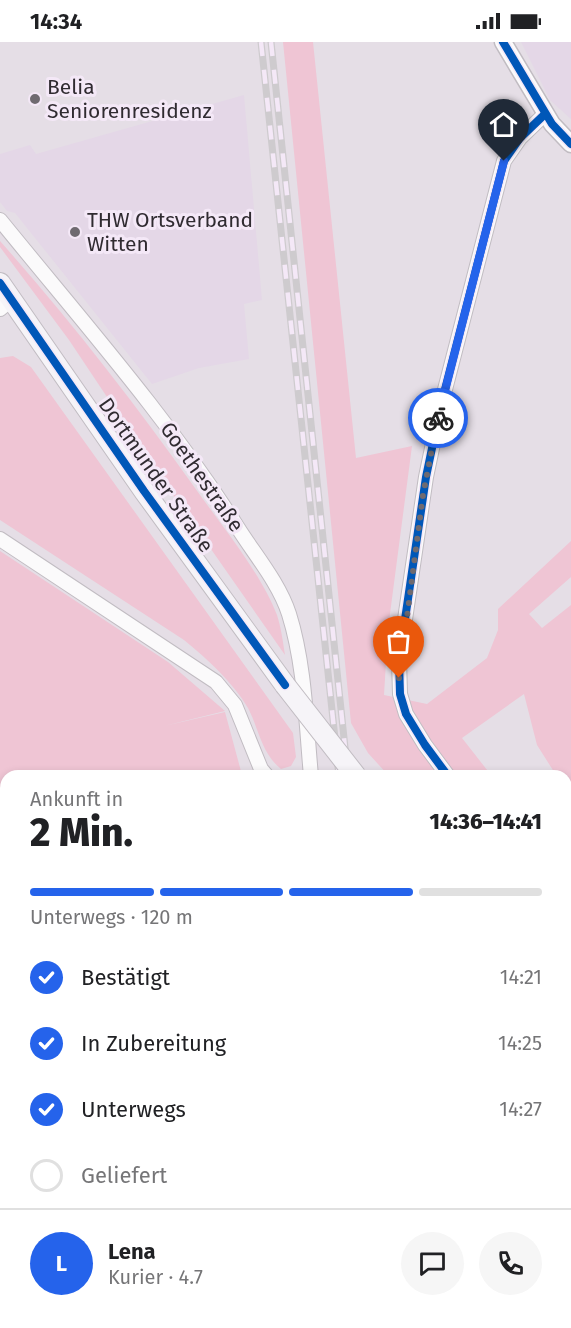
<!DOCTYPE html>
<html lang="de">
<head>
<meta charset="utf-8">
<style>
	:root { --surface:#fff; --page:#f6f6f6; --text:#202124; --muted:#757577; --line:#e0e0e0; --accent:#2563eb }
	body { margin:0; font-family:"Fira Sans",sans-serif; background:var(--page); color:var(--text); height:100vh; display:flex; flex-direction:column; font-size:22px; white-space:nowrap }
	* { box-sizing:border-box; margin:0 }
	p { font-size:20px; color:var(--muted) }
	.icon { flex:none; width:33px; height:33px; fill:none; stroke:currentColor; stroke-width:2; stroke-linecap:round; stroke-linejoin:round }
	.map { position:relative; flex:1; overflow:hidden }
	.drawer { position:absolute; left:0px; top:728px; width:572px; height:560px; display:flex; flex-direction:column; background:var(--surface); border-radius:18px 18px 0 0; box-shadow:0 3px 9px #0003 }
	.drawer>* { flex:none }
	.pin { position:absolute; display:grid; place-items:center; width:51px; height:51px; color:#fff; margin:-62px -26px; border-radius:50% 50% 50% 0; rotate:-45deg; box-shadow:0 0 6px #0007 }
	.pin .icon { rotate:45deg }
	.courier { position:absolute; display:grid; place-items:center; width:60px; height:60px; margin:-30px; border:4px solid #2563eb; border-radius:50%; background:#fff; color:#222; box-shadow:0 2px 8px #0007 }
	.headline em { font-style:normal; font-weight:800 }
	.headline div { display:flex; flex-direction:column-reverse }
	.headline { display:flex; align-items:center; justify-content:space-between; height:102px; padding:0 30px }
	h1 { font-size:39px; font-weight:800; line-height:45px }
	.bar { display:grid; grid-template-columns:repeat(4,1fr); gap:9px 6px; align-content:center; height:72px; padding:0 30px }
	.bar i { height:8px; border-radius:4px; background:var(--line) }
	.bar .current { background:var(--accent) }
	.bar p { grid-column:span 4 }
	.line { display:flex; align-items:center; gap:15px; padding:0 30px; border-top:2px solid var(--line) }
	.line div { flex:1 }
	.round { display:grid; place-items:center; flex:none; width:63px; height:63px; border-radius:32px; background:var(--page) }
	ol { padding:0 30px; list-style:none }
	li { display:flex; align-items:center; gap:18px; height:66px }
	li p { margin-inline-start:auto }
	li .icon { padding:6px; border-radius:50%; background:var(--accent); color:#fff; stroke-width:4 }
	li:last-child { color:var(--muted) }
	li i { width:33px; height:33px; border:3px solid var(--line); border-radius:50% }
	.status { display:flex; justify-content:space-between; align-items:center; height:42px; padding:0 30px; background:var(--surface); direction:ltr }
	.status svg { height:16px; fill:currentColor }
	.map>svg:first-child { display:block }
	.built { fill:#e4d7e7 }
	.green { fill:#efc5d4 }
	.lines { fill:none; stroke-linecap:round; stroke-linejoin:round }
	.minor-casing { stroke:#c1bcc2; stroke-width:16 }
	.tertiary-casing { stroke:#c1bcc2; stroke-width:19 }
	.secondary-casing { stroke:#c1bcc2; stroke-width:22 }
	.minor { stroke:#fbfafb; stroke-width:14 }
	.tertiary { stroke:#fbfafb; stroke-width:16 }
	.secondary { stroke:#f6f4f8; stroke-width:20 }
	.rail-casing { stroke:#cecbce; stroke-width:7 }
	.rail { stroke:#f4e8f7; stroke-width:4.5; stroke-dasharray:14; stroke-linecap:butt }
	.secondary-bridge-casing { stroke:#c1bcc2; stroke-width:22; stroke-linecap:butt }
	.secondary-bridge { stroke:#f6f4f8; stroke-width:20 }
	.cycleway-casing { stroke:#f4e8f7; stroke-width:11 }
	.cycleway { stroke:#0057b8; stroke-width:8 }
	.done { stroke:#6f6a70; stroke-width:6; stroke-dasharray:0 10.8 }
	.route { stroke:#2563eb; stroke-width:8 }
	.poi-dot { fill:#6f6a70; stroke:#f4e8f7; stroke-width:2 }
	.labels { text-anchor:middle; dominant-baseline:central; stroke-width:6; stroke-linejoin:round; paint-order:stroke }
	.poi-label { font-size:21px; fill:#302b31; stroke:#f4e8f7; text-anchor:start }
	.street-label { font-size:21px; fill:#302b31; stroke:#f4e8f7 }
</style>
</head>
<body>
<div class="status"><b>14:34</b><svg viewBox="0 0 49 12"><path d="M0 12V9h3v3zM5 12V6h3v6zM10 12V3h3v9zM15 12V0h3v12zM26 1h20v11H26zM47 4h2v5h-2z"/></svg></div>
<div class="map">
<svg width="571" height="1286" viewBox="0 0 571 1286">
	<rect width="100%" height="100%" fill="#e5dee6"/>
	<!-- built -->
	<g class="built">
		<polygon points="521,0 571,0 571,77 550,58"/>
		<polygon points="244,53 262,258 244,262 249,317 199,326 152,342 15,171 7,169 0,160 0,112 30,103 36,112"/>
		<polygon points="566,1016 571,1022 571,1190 566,1193"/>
		<polygon points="571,1242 571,1286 378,1286 378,1281 566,1281 566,1244"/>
	</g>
	<!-- green -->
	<g class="green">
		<polygon points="283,0 313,0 356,416 412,404 388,587 384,653 427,662 487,616 498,588 498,567 571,499 571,535 529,572 542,586 571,563 571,750 566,745 566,734 556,733 537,703 524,652 462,696 491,733 388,733 368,711 351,681"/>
		<path d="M0 199C70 278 134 360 195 446 221 483 261 531 277 573 281 585 283 600 285 613L155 427 69 298 0 205Z"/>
		<path d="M13 314 31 325 293 691 296 715 291 724 281 727C261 711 259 687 248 666 232 639 207 617 184 598L0 478V316Z"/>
		<polygon points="0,509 168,620 225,669 164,684 225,670 242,733 6,734 6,1143 0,1145"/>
		<polygon points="566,828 571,835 571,942 566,936"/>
	</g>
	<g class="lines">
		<!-- minor casing -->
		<g class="minor-casing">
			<g id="minor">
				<path d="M0 178C82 279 168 376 238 486 255 513 279 541 289 572 305 623 306 681 311 734"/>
				<polyline points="0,267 12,257"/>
				<polyline points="0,497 216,640 235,663 261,727 267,734"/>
				<polyline points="448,734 425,703 406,672 400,652 399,618 426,435 441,363 504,119 520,96 545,72"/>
				<polyline points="566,883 571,890"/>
				<polyline points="566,951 571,946"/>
				<polyline points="373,1281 374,1286"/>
				<polyline points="0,1284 8,1281"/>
			</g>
		</g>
		<!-- tertiary casing -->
		<g class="tertiary-casing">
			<polyline id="tertiary" points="503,0 552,82 571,102"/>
		</g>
		<!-- secondary casing -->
		<g class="secondary-casing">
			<g id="secondary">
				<polyline points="0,241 144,449 285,643"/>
				<polyline points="566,977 571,982"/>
			</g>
		</g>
		<!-- minor -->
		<use href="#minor" class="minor"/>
		<!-- tertiary -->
		<use href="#tertiary" class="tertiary"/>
		<!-- secondary -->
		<use href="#secondary" class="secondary"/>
		<!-- rail casing -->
		<g class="rail-casing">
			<g id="rail">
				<polyline points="261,0 339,734"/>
				<polyline points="271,0 348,734"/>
				<polyline points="395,1281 395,1286"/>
				<polyline points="404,1281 404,1286"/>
			</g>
		</g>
		<!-- rail -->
		<use href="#rail" class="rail"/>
		<!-- secondary-bridge casing -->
		<g class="secondary-bridge-casing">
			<polyline id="secondary-bridge" points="285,643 356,734"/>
		</g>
		<!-- secondary-bridge -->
		<use href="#secondary-bridge" class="secondary-bridge"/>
		<!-- cycleway casing -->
		<g class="cycleway-casing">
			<g id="cycleway">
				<polyline points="503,0 552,82 571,102"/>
				<polyline points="0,241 144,449 285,643"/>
				<polyline points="448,734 425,703 406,672 400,652 399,618 426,435 441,363 504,119 520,96 545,72"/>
			</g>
		</g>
		<!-- cycleway -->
		<use href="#cycleway" class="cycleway"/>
	</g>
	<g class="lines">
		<!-- done -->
		<polyline class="done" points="399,636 423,453 438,376"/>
		<!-- route -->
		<polyline class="route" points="438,376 504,119"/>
	</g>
	<!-- markers -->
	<g class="poi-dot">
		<circle cx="35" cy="57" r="6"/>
		<circle cx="75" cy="190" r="6"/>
	</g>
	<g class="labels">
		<!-- poi labels -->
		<g class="poi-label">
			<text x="47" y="45">Belia<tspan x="47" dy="24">Seniorenresidenz</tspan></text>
			<text x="87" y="178">THW Ortsverband<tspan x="87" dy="24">Witten</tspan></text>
		</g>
		<!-- street labels -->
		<g class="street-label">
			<text transform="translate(156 433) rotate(55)">Dortmunder Straße</text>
			<text transform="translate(202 435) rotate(55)">Goethestraße</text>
		</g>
	</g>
</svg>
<div class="pin" style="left:399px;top:636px;background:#ea580c"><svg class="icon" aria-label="bag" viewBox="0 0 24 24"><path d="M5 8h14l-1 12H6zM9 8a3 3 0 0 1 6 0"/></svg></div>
<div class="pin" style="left:504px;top:119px;background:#1f2937"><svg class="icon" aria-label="home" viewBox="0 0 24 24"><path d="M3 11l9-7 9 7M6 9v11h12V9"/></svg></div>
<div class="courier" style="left:438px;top:376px"><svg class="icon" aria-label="bike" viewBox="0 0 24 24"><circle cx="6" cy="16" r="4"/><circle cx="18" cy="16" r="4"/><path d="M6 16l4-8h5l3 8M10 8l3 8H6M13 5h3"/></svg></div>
<section class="drawer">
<div class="headline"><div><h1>2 Min.</h1><p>Ankunft in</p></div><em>14:36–14:41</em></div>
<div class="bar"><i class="current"></i><i class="current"></i><i class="current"></i><i></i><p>Unterwegs · 120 m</p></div>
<ol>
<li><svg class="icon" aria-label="check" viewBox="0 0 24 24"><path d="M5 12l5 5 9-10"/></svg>Bestätigt<p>14:21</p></li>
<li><svg class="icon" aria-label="check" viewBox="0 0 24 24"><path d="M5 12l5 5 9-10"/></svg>In Zubereitung<p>14:25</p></li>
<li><svg class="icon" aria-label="check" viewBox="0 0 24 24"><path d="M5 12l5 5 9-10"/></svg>Unterwegs<p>14:27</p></li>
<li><i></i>Geliefert</li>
</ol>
<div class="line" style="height:108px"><b class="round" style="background:var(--accent);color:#fff">L</b><div><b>Lena</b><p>Kurier · 4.7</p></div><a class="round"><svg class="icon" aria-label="chat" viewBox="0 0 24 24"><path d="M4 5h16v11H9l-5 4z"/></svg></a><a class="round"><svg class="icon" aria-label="phone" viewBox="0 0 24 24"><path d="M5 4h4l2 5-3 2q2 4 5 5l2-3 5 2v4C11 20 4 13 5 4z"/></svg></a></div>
</section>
</div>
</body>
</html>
